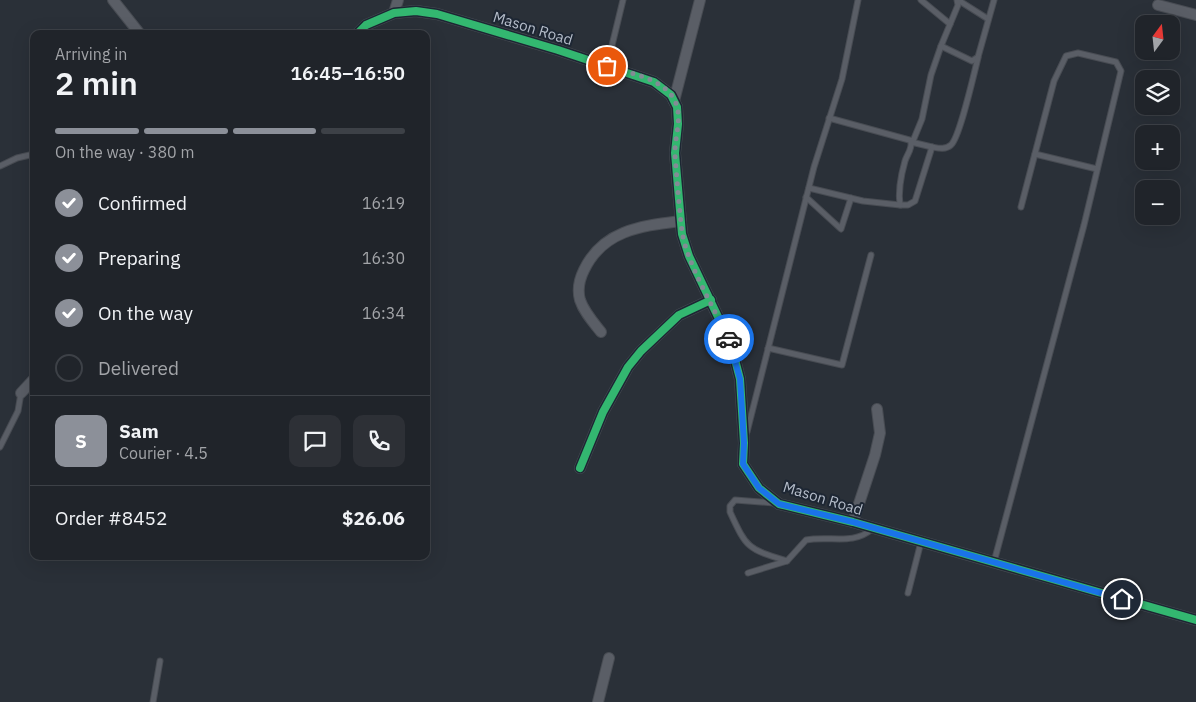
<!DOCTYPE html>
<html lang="en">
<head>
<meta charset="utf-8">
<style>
	:root { --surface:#20242a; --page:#2d3036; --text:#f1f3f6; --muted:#a2a4a8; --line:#3d4147; --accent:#8c9099 }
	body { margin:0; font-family:"IBM Plex Sans",sans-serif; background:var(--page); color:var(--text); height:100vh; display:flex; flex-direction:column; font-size:19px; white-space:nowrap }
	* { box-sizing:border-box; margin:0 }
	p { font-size:16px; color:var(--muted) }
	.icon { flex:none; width:28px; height:28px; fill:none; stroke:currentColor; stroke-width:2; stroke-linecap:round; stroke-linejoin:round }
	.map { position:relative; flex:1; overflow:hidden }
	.sheet { position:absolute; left:30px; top:30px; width:400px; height:530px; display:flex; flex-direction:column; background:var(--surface); border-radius:10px; box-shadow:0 5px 20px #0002,0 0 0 1px var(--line) }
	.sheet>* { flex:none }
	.needle { width:32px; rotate:15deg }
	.tools { position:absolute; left:1135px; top:15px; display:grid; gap:10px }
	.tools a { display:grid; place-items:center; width:45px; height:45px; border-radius:10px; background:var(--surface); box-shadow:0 5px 20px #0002,0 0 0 1px var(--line); font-size:25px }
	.pin { position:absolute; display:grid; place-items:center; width:42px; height:42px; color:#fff; margin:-21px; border:2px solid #fff; border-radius:50%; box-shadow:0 1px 5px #0007 }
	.courier { position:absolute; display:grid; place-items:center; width:50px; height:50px; margin:-25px; border:4px solid #1a73e8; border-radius:50%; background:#fff; color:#222; box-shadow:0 1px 6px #0007 }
	.headline em { font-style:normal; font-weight:600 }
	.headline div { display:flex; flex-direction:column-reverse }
	.headline { display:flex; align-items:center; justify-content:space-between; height:85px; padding:0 25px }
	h1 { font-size:32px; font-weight:600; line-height:38px }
	.bar { display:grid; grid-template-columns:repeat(4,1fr); gap:8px 5px; align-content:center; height:60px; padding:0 25px }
	.bar i { height:6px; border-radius:4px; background:var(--line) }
	.bar .active { background:var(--accent) }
	.bar p { grid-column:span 4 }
	.line { display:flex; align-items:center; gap:12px; padding:0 25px; border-top:1px solid var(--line) }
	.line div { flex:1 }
	.round { display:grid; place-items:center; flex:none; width:52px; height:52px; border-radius:10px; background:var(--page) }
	ol { padding:0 25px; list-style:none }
	li { display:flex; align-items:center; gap:15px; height:55px }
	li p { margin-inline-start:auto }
	li .icon { padding:5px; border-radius:50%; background:var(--accent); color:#fff; stroke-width:4 }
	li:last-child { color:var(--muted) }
	li i { width:28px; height:28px; border:2px solid var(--line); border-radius:50% }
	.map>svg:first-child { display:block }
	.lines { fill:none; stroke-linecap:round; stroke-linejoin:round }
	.service-casing { stroke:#484c53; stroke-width:7 }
	.minor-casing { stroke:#484c53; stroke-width:12 }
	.service { stroke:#5a5e66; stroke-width:5 }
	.minor { stroke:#5a5e66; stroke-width:10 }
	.cycleway-casing { stroke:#1d2633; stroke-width:11 }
	.cycleway { stroke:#33b770; stroke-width:8 }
	.done { stroke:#848b96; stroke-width:5; stroke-dasharray:0 9 }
	.route { stroke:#1a73e8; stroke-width:6 }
	.labels { text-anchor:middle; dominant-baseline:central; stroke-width:4; stroke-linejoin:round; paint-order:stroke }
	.street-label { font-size:15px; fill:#b4bcc9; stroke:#1d2633 }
</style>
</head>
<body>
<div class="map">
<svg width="1196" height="702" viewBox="0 0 1196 702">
	<rect width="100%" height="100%" fill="#2a3038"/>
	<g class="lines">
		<!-- service casing -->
		<g class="service-casing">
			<g id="service">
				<polyline points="921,0 950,24"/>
				<polyline points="958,0 988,19"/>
				<polyline points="941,46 958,5 957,0"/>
				<polyline points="607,66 623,0"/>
				<polyline points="829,118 913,141 922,119 931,75 941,46 972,61 978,57 994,0"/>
				<path d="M911 142 932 147 915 201 908 205H900C898 191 901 175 905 161 907 154 912 150 911 142Z"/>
				<path d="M932 147C938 148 945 150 951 145 960 137 974 73 978 58"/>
				<polyline points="1035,154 1097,169"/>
				<polyline points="0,166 17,158 34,154"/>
				<polyline points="809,188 863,201 900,205"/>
				<polyline points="806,197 841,229 851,198"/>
				<polyline points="768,348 842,365 871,255"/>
				<polyline points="747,432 814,167 842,79 858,0"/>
				<polyline points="0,447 18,411 21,393"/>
				<path d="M774 503 735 500 730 506V512C747 549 748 549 787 561"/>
				<polyline points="994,562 1084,225 1121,71 1116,62 1078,53 1066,56 1054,81 1021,207"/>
				<path d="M748 573 787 561 806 540C829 535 853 546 872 529"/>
				<polyline points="908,593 921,542"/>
				<polyline points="153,702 160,661"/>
			</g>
		</g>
		<!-- minor casing -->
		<g class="minor-casing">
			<g id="minor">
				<polyline points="113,0 140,34"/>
				<polyline points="1158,5 1196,15"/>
				<polyline points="394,13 398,0"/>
				<polyline points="357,34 366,25 394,13 416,11 437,14 558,50 654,82 671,95 677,107 678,124 675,153 682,234 689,256 731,344 740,379 744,443 743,464 759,488 779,504 853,522 1196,620"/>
				<polyline points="674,101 700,0"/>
				<path d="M601 332C593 322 584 312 580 300 577 289 579 280 584 270 603 230 641 226 681 221"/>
				<polyline points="21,393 34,379"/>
				<polyline points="580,468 603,412 628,367 641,351 679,315 711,300"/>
				<polyline points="853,522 875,455 880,433 877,409"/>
				<polyline points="598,702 609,658"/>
			</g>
		</g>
		<!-- service -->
		<use href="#service" class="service"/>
		<!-- minor -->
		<use href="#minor" class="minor"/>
		<!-- cycleway casing -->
		<g class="cycleway-casing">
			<g id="cycleway">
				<polyline points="357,34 366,25 394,13 416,11 437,14 558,50 654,82 671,95 677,107 678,124 675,153 682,234 689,256 731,344 740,379 744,443 743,464 759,488 779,504 853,522 1196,620"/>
				<polyline points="580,468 603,412 628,367 641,351 679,315 711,300"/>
			</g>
		</g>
		<!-- cycleway -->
		<use href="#cycleway" class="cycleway"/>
	</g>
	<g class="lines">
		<!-- done -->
		<path class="done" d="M607 66C628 73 658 77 672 96 685 114 674 136 675 155 677 181 679 206 682 231 686 262 715 310 729 339"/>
		<!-- route -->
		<polyline class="route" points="729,339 740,379 744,443 743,464 759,488 779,504 853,522 1122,599"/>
	</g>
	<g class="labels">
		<!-- street labels -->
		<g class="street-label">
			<text transform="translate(533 28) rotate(17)">Mason Road</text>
			<text transform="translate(823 498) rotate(17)">Mason Road</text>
		</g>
	</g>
</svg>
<div class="tools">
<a><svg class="needle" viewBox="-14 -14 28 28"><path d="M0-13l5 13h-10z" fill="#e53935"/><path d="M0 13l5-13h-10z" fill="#a2a4a8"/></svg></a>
<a><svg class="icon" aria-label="layers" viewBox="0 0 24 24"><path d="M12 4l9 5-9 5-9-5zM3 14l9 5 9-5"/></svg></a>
<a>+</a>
<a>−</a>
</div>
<div class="pin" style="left:607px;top:66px;background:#ea580c"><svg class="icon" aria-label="bag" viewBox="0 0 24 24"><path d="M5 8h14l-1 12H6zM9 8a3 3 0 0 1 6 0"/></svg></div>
<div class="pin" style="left:1122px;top:599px;background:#1f2937"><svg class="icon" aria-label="home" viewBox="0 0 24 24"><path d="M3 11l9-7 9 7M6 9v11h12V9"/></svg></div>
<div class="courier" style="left:729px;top:339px"><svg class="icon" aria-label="car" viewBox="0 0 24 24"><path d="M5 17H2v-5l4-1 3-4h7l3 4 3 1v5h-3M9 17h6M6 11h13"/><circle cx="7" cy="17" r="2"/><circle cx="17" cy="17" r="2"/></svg></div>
<section class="sheet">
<div class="headline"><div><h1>2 min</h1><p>Arriving in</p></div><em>16:45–16:50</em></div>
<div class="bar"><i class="active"></i><i class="active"></i><i class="active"></i><i></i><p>On the way · 380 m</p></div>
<ol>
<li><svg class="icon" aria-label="check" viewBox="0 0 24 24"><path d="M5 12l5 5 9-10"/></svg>Confirmed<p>16:19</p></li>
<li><svg class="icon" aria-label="check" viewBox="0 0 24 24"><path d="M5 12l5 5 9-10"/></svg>Preparing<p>16:30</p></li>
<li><svg class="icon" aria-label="check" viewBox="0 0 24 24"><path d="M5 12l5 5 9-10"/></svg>On the way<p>16:34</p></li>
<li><i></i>Delivered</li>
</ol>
<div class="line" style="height:90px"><b class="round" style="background:var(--accent);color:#fff">S</b><div><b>Sam</b><p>Courier · 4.5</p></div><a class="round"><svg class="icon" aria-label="chat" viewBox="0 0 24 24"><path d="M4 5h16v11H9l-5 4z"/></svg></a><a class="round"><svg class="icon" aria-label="phone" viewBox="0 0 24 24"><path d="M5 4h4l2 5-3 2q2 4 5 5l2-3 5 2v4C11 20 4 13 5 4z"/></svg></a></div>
<div class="line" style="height:65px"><div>Order #8452</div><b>$26.06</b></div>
</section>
</div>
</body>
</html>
